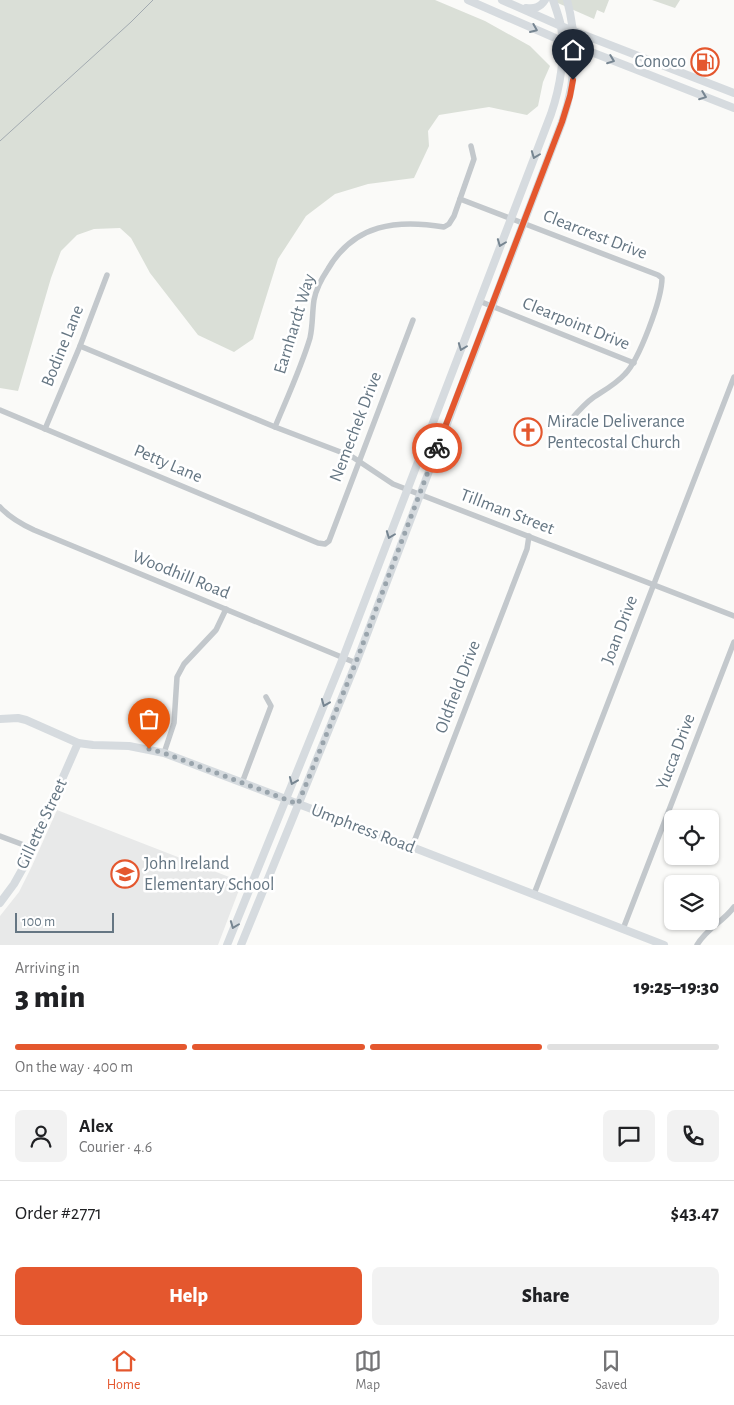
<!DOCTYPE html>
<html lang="en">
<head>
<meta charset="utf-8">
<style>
	:root { --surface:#fff; --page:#f2f2f2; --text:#202124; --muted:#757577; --line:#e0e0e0; --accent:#e4572e }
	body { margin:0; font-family:"Alegreya Sans",sans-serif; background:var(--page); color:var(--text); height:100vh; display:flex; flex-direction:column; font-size:19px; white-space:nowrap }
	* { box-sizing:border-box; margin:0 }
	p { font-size:16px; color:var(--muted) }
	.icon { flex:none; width:28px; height:28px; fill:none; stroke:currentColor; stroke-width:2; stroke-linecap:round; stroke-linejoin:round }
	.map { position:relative; height:945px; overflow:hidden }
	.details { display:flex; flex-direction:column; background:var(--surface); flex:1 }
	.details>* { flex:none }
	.controls { position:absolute; left:664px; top:810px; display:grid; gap:10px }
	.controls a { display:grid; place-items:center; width:55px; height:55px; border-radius:8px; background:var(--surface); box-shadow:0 1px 4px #0004; font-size:25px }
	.scale { position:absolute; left:15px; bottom:12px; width:99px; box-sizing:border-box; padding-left:5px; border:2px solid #657683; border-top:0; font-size:14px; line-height:18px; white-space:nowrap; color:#657683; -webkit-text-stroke:4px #fff; paint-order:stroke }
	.pin { position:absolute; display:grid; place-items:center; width:42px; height:42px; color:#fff; margin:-51px -21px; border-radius:50% 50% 50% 0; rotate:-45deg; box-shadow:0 0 5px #0007 }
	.pin .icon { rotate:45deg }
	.courier { position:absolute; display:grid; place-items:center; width:50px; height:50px; margin:-25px; border:4px solid #e4572e; border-radius:50%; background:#fff; color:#222; box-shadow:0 1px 6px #0007 }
	.summary em { font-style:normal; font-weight:800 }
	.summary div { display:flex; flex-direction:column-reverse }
	.summary { display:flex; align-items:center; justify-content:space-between; height:85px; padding:0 15px }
	h1 { font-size:32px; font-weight:800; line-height:38px }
	.bar { display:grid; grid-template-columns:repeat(4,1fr); gap:8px 5px; align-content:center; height:60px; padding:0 15px }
	.bar i { height:6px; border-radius:4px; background:var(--line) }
	.bar .selected { background:var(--accent) }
	.bar p { grid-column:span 4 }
	.line { display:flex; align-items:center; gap:12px; padding:0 15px; border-top:1px solid var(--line) }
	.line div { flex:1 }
	.round { display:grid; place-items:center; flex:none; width:52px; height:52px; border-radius:8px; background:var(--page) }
	.button { display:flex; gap:10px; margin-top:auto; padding:10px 15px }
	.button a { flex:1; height:58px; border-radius:8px; background:var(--accent); color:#fff; font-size:20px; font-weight:800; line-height:58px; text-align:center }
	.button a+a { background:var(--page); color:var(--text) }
	.tabs { display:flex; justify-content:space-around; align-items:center; height:70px; border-top:1px solid var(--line); background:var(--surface); font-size:14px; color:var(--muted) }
	.tabs a { display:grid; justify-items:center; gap:2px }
	.tabs .selected { color:var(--accent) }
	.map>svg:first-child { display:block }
	.built { fill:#e8e9e9 }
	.green { fill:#dadfd7 }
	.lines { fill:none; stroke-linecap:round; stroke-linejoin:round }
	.street { stroke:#c3c8cc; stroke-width:5.5 }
	.secondary { stroke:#d6dbdf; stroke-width:8 }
	.tram { stroke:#a2aab0; stroke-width:1 }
	.oneway { stroke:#768591 }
	.done { stroke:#99a4ac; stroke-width:5; stroke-dasharray:0 9 }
	.route { stroke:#e4572e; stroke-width:6 }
	.labels { text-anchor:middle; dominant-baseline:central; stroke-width:5; stroke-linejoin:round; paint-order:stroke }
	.poi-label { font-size:18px; fill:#657683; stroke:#fff; text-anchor:start }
	.street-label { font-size:18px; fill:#657683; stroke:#fff }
</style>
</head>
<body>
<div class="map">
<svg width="734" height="945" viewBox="0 0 734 945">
	<rect width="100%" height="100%" fill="#fafaf8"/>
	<!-- built -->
	<polygon class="built" points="57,810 242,882 218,945 0,945 0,916 19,892 32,866"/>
	<!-- green -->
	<g class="green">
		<polygon points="0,0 435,0 485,21 530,46 550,66 543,82 538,106 527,115 489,107 439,115 428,131 429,146 414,178 368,184 335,194 306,216 278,259 253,339 234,352 198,335 150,273 131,238 120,228 94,229 77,235 61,251 51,278 18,391 0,388"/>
		<polygon points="551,0 609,0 604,13 597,10 594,19"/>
		<polygon points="652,0 680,0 675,8"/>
	</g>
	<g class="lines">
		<!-- street -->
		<g class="street">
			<path d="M460 199 658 275 662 278C662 299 639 360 625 374 616 384 605 390 594 397 584 404 575 415 567 424"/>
			<polyline points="479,301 634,363"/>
			<polyline points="80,346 275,427 351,456 393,484 734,616"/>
			<polyline points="0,410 318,543 325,544 329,541 413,320"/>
			<path d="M275 427C287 398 301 368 310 338 313 325 312 313 314 300 316 289 322 278 328 269 354 224 397 219 444 227L449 224 454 216 474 159 471 146"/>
			<polyline points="45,429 80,346 107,275"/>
			<path d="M0 507C10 518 21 524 34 530L356 663"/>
			<polyline points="164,753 174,723 177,677 184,664 216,630 226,609"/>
			<polyline points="242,783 271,706 266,697"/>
			<polyline points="0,836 32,848"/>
			<polyline points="412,847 527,549 529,536"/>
			<polyline points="534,894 734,377"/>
			<polyline points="623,929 734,642"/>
			<path d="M697 945C707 928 723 922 734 907"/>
		</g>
		<!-- secondary -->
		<g class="secondary">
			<polyline points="468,0 553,37 734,108"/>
			<polyline points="502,0 561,26 734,93"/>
			<path d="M526 8C534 9 540 8 545 0"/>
			<polyline points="0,719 18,718 26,720 78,743 93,745 129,746 164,753 412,847 664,945"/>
			<polyline points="0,903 14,884 23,868 78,743"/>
			<path d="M227 945 343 658 551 114C560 88 566 54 561 26 559 17 556 9 553 0"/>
			<path d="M241 945 356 663 562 122C576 82 578 41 567 0"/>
		</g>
		<!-- tram -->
		<polyline class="tram" points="0,141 131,22 153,0"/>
	</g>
	<!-- one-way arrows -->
	<defs><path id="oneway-chevron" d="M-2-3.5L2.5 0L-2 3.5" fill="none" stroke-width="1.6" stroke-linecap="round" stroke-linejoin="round" transform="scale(1.25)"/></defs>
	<g class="oneway">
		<use href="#oneway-chevron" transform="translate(534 29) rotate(23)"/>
		<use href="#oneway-chevron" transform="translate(611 60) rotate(21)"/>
		<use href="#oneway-chevron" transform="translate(703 96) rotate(21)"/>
		<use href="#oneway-chevron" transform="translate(535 155) rotate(111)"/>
		<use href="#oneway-chevron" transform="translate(501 243) rotate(111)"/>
		<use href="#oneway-chevron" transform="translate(462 347) rotate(111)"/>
		<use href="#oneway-chevron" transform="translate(390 535) rotate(111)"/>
		<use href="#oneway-chevron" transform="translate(325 703) rotate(112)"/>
		<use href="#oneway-chevron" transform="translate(293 781) rotate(112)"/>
		<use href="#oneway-chevron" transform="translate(234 925) rotate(111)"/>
	</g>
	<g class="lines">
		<!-- done -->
		<polyline class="done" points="149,749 164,753 298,804 356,662 437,448"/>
		<!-- route -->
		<polyline class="route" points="437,448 562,122 570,96 573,80"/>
	</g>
	<!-- icons -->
	<defs>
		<g id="fuel-ring" transform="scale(1.4375)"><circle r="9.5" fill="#fff" stroke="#e4572e" stroke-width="1.5"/><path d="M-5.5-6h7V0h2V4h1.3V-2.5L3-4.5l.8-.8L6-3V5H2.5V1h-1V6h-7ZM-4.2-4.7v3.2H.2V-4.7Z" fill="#e4572e"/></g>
		<g id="church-ring" transform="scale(1.4375)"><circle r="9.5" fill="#fff" stroke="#e4572e" stroke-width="1.5"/><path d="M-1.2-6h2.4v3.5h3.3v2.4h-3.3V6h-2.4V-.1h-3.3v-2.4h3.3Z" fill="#e4572e"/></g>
		<g id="school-ring" transform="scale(1.4375)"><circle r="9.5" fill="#fff" stroke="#e4572e" stroke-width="1.5"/><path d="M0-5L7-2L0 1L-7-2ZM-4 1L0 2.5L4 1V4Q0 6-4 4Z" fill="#e4572e"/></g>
	</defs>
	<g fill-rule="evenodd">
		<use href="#fuel-ring" x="705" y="62"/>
		<use href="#church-ring" x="528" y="432"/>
		<use href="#school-ring" x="125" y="874"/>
	</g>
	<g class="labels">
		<!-- poi labels -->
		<g class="poi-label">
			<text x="686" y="62" text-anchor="end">Conoco</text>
			<text x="547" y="422">Miracle Deliverance<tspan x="547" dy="21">Pentecostal Church</tspan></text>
			<text x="144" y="864">John Ireland<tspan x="144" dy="21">Elementary School</tspan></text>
		</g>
		<!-- street labels -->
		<g class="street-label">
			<text transform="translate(595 235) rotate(21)">Clearcrest Drive</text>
			<text transform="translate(295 324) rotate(-73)">Earnhardt Way</text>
			<text transform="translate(576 324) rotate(22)">Clearpoint Drive</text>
			<text transform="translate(63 346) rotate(-68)">Bodine Lane</text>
			<text transform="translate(356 427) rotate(-69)">Nemechek Drive</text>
			<text transform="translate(168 464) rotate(23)">Petty Lane</text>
			<text transform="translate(507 512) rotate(21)">Tillman Street</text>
			<text transform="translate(181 575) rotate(22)">Woodhill Road</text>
			<text transform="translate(620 630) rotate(-69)">Joan Drive</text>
			<text transform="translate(458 687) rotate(-69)">Oldfield Drive</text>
			<text transform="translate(676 752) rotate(-69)">Yucca Drive</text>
			<text transform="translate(42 824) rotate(-65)">Gillette Street</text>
			<text transform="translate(363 829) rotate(21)">Umphress Road</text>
		</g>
	</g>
</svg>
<div class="controls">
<a><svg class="icon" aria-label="locate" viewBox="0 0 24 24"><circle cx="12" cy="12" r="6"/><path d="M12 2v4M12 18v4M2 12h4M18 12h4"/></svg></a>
<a><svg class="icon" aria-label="layers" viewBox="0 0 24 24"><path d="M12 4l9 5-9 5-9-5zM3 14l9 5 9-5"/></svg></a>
</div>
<div class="scale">100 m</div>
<div class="pin" style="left:149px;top:749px;background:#ea580c"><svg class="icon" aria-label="bag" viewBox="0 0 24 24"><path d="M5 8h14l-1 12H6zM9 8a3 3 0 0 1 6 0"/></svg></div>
<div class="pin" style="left:573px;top:80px;background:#1f2937"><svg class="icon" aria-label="home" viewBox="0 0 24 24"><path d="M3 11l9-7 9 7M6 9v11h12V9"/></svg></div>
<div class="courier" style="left:437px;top:448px"><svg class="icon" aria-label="bike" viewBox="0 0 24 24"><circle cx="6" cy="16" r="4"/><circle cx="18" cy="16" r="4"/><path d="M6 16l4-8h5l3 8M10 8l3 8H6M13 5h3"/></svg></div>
</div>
<section class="details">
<div class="summary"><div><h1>3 min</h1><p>Arriving in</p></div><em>19:25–19:30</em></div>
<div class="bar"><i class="selected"></i><i class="selected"></i><i class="selected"></i><i></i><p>On the way · 400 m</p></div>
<div class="line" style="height:90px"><a class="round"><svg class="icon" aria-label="person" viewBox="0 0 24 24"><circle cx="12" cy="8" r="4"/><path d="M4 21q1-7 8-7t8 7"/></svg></a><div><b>Alex</b><p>Courier · 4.6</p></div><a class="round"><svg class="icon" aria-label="chat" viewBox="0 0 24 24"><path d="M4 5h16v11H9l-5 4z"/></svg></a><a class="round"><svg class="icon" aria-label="phone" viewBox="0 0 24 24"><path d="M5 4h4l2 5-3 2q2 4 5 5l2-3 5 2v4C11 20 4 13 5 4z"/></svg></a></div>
<div class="line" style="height:65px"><div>Order #2771</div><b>$43.47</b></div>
<div class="button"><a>Help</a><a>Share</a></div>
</section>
<nav class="tabs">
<a class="selected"><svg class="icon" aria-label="home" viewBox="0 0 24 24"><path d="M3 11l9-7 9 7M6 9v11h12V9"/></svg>Home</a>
<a><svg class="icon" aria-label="map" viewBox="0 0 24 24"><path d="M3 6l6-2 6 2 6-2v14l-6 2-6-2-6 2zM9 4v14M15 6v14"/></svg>Map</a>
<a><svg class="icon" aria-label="saved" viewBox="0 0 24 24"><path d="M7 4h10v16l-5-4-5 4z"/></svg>Saved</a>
</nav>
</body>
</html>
